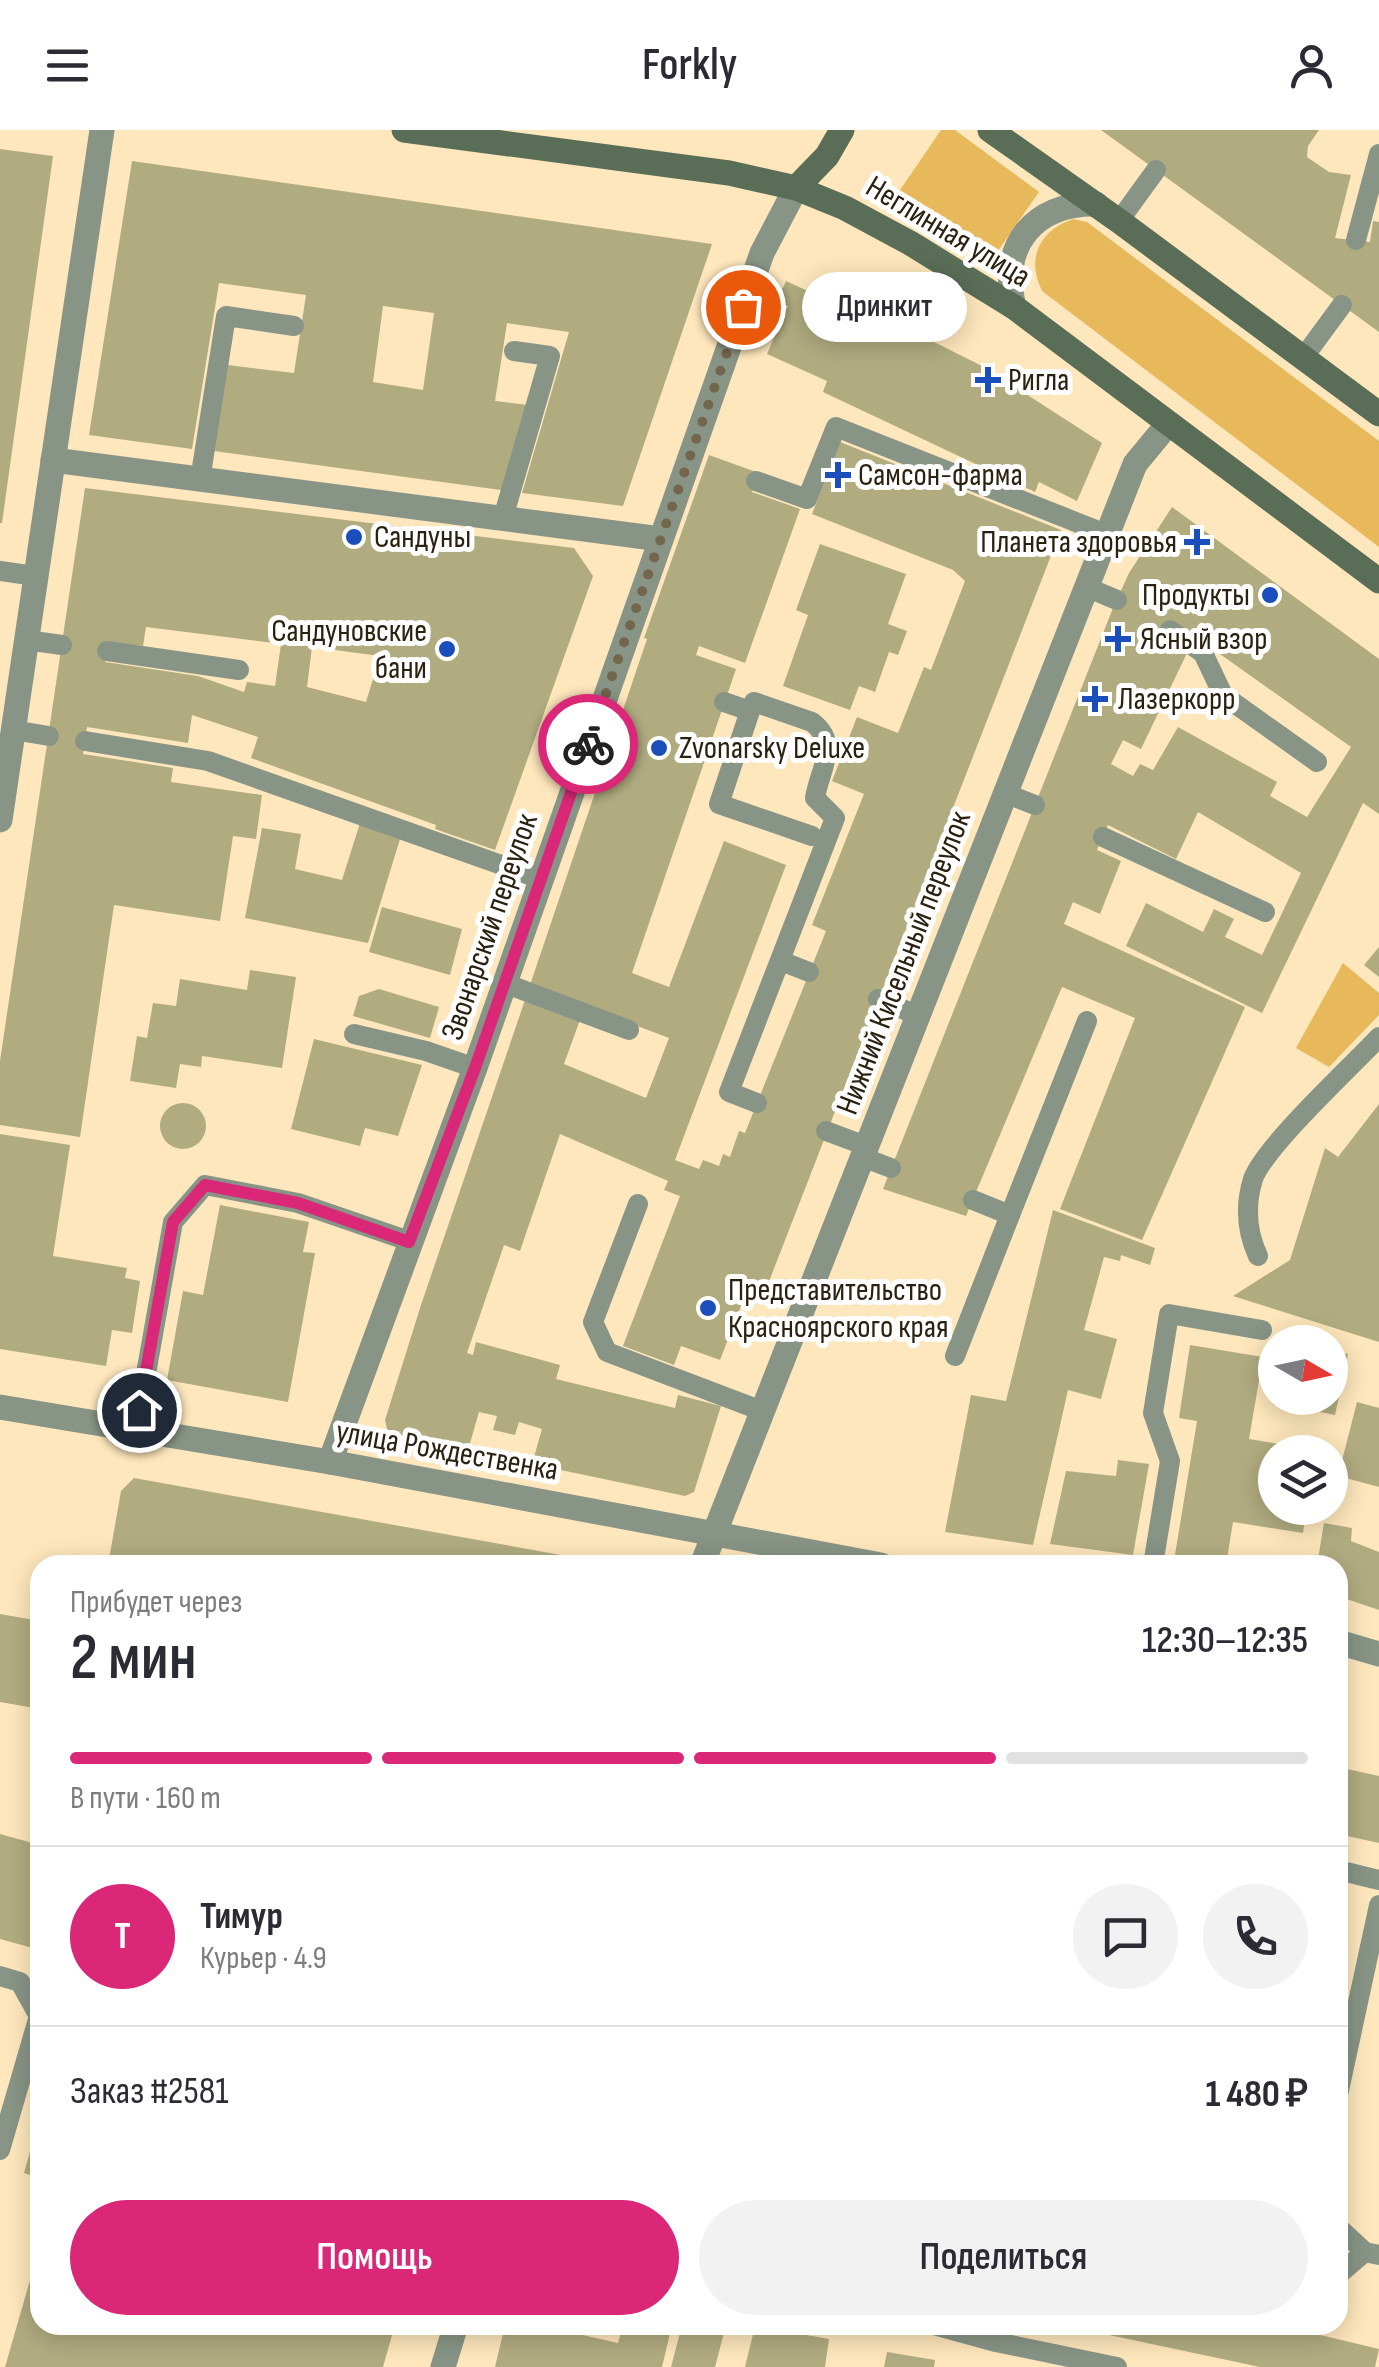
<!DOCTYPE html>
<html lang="ru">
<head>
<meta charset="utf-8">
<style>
	:root { --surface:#fff; --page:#f2f2f3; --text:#2b2b33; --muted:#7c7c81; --line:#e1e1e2; --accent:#db2777 }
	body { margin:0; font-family:"Sofia Sans Condensed",sans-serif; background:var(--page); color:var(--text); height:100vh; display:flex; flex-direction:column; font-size:38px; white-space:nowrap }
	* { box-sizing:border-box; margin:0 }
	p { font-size:32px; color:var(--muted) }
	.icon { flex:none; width:55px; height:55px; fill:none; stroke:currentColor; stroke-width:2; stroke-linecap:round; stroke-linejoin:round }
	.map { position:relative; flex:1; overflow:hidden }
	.side { position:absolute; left:30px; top:1425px; width:1318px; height:780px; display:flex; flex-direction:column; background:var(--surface); border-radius:30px; box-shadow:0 5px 25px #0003 }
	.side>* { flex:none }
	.needle { width:65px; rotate:99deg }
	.fabs { position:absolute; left:1258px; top:1195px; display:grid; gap:20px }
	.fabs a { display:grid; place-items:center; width:90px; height:90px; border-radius:50%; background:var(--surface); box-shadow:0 5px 25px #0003; font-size:50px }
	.pin { position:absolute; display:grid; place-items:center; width:85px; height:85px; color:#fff; margin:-42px; border:5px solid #fff; border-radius:50%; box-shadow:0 2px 10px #0007 }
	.courier { position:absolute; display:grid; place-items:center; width:100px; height:100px; margin:-50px; border:8px solid #db2777; border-radius:50%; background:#fff; color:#222; box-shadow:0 2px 12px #0007 }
	.bubble { position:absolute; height:70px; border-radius:35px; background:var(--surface); box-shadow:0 5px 25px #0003; font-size:32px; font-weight:600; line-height:70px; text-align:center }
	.head em { font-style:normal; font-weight:600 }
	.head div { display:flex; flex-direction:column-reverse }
	.head { display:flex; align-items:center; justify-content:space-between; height:170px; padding:0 40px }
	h1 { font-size:65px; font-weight:600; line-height:75px }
	.bar { display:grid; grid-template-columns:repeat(4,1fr); gap:15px 10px; align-content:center; height:120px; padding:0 40px }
	.bar i { height:12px; border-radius:8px; background:var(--line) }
	.bar .selected { background:var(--accent) }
	.bar p { grid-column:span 4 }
	.line { display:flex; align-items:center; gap:25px; padding:0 40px; border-top:2px solid var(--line) }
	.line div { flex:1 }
	.round { display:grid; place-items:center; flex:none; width:105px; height:105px; border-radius:52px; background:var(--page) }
	.button { display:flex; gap:20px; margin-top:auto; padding:20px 40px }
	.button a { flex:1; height:115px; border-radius:60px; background:var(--accent); color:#fff; font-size:40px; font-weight:600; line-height:115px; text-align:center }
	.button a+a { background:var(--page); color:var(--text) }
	header { display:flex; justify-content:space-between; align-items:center; height:130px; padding:0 40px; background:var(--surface); font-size:45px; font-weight:600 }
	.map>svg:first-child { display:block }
	.green { fill:#e8b95b }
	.building { fill:#b1ac80; fill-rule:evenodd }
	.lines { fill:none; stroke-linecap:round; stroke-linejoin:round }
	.lane { stroke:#889586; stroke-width:20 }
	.street { stroke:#889586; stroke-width:25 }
	.secondary { stroke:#596d57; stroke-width:25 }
	.done { stroke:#74664d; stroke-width:10; stroke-dasharray:0 18 }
	.route { stroke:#db2777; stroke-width:12 }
	.poi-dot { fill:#1a4ebb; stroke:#fff; stroke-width:4 }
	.labels { text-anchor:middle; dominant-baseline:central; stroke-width:10; stroke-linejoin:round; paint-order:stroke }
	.street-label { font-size:32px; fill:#2a2111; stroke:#fff }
	.poi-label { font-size:32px; fill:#2a2111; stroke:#fff; text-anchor:start }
</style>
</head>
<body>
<header><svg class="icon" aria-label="menu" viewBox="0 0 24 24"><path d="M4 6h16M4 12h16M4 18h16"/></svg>Forkly<svg class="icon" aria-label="person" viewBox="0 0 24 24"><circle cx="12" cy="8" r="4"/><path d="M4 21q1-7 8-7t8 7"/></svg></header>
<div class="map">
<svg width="1379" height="2237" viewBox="0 0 1379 2237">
	<rect width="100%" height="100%" fill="#fee7bc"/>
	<!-- green -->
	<g class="green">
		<polygon points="941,0 955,0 1039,62 993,128 898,63"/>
		<path d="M1073 89 1087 92 1379 311V417L1042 161C1026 128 1039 101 1073 89Z"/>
		<polygon points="1343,833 1379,863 1379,885 1329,937 1296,918"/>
	</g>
	<!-- building -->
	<g class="building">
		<polygon points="1101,0 1319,0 1308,16 1307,27 1329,42 1351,45 1335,108 1370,112 1373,91 1379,92 1379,202"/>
		<polygon points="0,19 53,26 2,393 0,393"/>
		<path d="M132 31 712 114 623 376 522 363 569 202 507 193 495 271 528 275 501 360 214 321 228 235 294 243 306 165 219 153 192 319 89 305ZM383 176 434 183 423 260 373 252Z"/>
		<polygon points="786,151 858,184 862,176 986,238 1102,313 1077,371 1039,352 1035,362 823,262 827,251 767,224 788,176 777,171"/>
		<polygon points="840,312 1061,400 761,1172 745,1166 720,1230 681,1216 674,1235 623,1216 680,1066 664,1060 668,1051 560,1004 520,1121 504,1115 467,1223 473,1225 476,1212 560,1235 556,1249 675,1278 678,1265 721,1276 694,1362 685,1366 532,1334 542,1299 519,1292 515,1305 493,1300 497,1286 479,1282 468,1320 396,1306 387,1299 385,1290 421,1175 526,867 581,887 564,934 646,968 669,908 530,855 647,509 644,508 709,325 759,343 752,362 800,379 745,533 699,516 696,525 736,539 632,843 669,857 724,711 786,735 675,1030 699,1039 703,1030 719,1036 723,1024 730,1027 739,1001 745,1003 826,801 812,795 864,664 832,651 857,587 898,603 924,537 931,540 965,451 953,440 812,384"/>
		<path d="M85 358 574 418 593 446 495 720 435 699 436 695 251 628 258 607 192 585 188 613 87 597 83 624 173 638 171 652 262 665 256 709 233 706 220 791 114 775 80 1007 0 995V931ZM146 497 281 514 275 556 247 552 244 562 198 546 105 532 108 512 143 516ZM312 517 380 526 366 572 307 557Z"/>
		<path d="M1172 377 1379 529V684L1363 673 1262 883 1126 816 1146 773 1203 802 1214 779 1234 789 1225 807 1262 825 1301 743 1198 682 1176 729 1108 695 1097 720 1121 731 1100 784 1073 772 1064 794 1245 877 1142 1110 1060 1079 1135 888 1062 857 966 1086 883 1059 1113 478 1129 443ZM1175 492 1351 617 1307 687 1270 666 1277 652 1178 597 1153 640 1140 634 1133 646 1111 634 1123 610 1141 619 1187 523Z"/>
		<polygon points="820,414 906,444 888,494 907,501 898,525 889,522 875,562 859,556 850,580 783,556 808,485 796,480"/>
		<polygon points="360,693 401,706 368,813 245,788 262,698 301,704 295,739 342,750"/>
		<polygon points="382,777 462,799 450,845 369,822"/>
		<polygon points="1379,817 1379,847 1364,835"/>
		<polygon points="250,840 296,847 282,938 202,926 201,937 180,934 176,958 130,951 137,906 147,908 153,873 176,876 180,849 247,860"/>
		<polygon points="379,859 439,877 430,908 353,886 359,866"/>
		<polygon points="314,909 422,935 398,1006 365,998 360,1016 291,999"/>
		<circle cx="183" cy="996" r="23"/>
		<polygon points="1379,974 1379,1212 1233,1166 1290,1130 1325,1018 1338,1027"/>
		<polygon points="0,1004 70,1015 53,1126 127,1138 125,1148 140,1151 132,1203 112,1200 106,1236 0,1219"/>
		<polygon points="220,1075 309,1092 303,1122 315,1123 288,1272 167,1250 183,1161 203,1165"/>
		<polygon points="1053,1080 1155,1118 1150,1135 1121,1125 1120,1131 1104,1127 1084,1200 1117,1209 1101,1269 1068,1260 1033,1415 945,1402 971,1265 1006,1271"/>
		<polygon points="1190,1215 1263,1227 1249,1309 1317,1320 1275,1322 1275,1378 1325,1378 1323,1390 1305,1387 1303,1403 1233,1392 1226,1435 1174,1431 1197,1291 1179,1288"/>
		<polygon points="1330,1220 1348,1224 1335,1285 1297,1277 1299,1268 1330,1268"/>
		<polygon points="1357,1272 1379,1278 1379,1357 1338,1346"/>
		<polygon points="1118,1330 1149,1334 1133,1425 1050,1414 1066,1341 1116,1346"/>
		<polygon points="134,1348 605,1433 605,1435 108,1435 121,1361"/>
		<polygon points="1324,1393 1352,1398 1351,1411 1379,1422 1379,1480 1338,1466 1338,1435 1317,1435"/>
		<polygon points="0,1484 40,1491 40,1579 0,1572"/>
		<polygon points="1338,1637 1379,1646 1379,1713 1338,1704"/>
		<polygon points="0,1704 40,1715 40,1820 0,1809"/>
		<polygon points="39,1990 40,1990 40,2048 24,2043"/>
		<polygon points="39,2119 40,2195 395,2195 383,2237 5,2237"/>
		<polygon points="505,2195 538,2195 618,2213 623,2195 672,2195 662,2237 495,2237"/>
		<polygon points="682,2195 726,2195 715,2237 671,2237"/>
		<polygon points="1062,2195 1278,2195 1379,2219 1375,2237 1260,2237"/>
		<polygon points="755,2196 829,2209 825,2237 745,2237"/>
		<polygon points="887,2222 935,2230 934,2237 884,2237"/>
	</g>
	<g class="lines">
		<!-- lane -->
		<g class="lane">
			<polyline points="1119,91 1156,40"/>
			<polyline points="1356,110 1379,24"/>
			<polyline points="1303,228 1342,175"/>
			<polyline points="200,350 226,186 294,196"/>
			<polyline points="756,351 807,369 836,297 1106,404"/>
			<polyline points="503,388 550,226 514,221"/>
			<polyline points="0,441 35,446"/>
			<polyline points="1086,457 1117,470"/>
			<polyline points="1170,500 1203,523 1223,565 1317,632"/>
			<polyline points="26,510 62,515"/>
			<polyline points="107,521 239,540"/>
			<polyline points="724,572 750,581 719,674 812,706"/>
			<path d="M750 581 754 572 812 592C841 614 819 640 815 668L835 688 729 962 757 973"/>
			<polyline points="13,600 49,606"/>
			<polyline points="85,611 208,631 541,749"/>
			<polyline points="1005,663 1035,675"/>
			<polyline points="1103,707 1265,782"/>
			<polyline points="781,831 809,842"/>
			<polyline points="504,853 629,900"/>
			<polyline points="878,869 917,885"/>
			<polyline points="354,904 426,921 475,938"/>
			<polyline points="826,1001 866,1016"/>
			<polyline points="862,1027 891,1038"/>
			<polyline points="973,1070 1010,1085 1087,891"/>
			<polyline points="638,1074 593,1192 607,1222 762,1281"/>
			<path d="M1258 1126C1247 1102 1245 1075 1253 1049 1265 1016 1351 937 1379 907"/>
			<polyline points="955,1226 1010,1085"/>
			<polyline points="136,1300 173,1092 205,1055 298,1073 409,1111"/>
			<polyline points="1153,1435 1170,1331 1153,1283 1169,1184 1262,1200"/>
			<polyline points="1338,1740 1379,1750"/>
			<polyline points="0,1846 20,1852 39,1886 0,2020"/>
			<polyline points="1338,1965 1379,1775"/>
			<polyline points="1338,2097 1365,2122 1379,2125"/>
			<polyline points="1338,2145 1365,2122"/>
			<polyline points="934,2195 996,2212 1117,2237"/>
		</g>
		<!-- street -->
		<g class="street">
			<path d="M1014 177C999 117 1033 73 1096 74"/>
			<polyline points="53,330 661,409"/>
			<polyline points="0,690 102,0"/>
			<polyline points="0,1277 330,1332 881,1435"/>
			<polyline points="330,1332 475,938 762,123 796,58"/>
			<polyline points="702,1435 1135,334 1168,294"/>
			<polyline points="1338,1512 1379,1524"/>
			<polyline points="443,2237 456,2195"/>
		</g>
		<!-- secondary -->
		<g class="secondary">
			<polyline points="404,0 729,43 796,58 845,78 910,113 1014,177 1379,451"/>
			<polyline points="990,0 1119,91 1379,284"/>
			<polyline points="796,58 827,26 842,0"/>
		</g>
	</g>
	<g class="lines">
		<!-- done -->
		<polyline class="done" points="588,614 743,177"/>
		<!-- route -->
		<polyline class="route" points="139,1280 173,1092 205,1055 298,1073 409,1112 475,938 588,614"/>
	</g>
	<!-- markers -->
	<g class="poi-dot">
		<path d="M983 235h10v10h10v10h-10v10h-10v-10h-10v-10h10z"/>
		<path d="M833 330h10v10h10v10h-10v10h-10v-10h-10v-10h10z"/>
		<circle cx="354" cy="407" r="10"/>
		<path d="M1192 397h10v10h10v10h-10v10h-10v-10h-10v-10h10z"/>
		<circle cx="1270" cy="465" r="10"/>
		<path d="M1113 494h10v10h10v10h-10v10h-10v-10h-10v-10h10z"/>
		<circle cx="447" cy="519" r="10"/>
		<path d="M1090 554h10v10h10v10h-10v10h-10v-10h-10v-10h10z"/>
		<circle cx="659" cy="618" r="10"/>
		<circle cx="708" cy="1178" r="10"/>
	</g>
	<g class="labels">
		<!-- street labels -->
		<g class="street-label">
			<text transform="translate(948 102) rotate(31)">Неглинная улица</text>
			<text transform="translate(490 797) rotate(-71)">Звонарский переулок</text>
			<text transform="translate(904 833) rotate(-69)">Нижний Кисельный переулок</text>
			<text transform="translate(447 1321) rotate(10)">улица Рождественка</text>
		</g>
		<!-- poi labels -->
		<g class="poi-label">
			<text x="1008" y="250">Ригла</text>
			<text x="858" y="345">Самсон-фарма</text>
			<text x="374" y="407">Сандуны</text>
			<text x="1177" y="412" text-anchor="end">Планета здоровья</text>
			<text x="1250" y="465" text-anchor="end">Продукты</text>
			<text x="427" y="501" text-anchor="end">Сандуновские<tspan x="427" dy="37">бани</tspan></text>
			<text x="1140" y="509">Ясный взор</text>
			<text x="1118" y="569">Лазеркорр</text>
			<text x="679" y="618">Zvonarsky Deluxe</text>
			<text x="728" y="1160">Представительство<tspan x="728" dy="37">Красноярского края</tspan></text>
		</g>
	</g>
</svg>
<div class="fabs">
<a><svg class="needle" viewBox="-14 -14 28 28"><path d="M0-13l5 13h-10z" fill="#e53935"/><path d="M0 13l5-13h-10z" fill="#7c7c81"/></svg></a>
<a><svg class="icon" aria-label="layers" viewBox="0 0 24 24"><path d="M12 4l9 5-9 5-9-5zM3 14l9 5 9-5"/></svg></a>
</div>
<div class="pin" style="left:743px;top:177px;background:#ea580c"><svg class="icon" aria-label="bag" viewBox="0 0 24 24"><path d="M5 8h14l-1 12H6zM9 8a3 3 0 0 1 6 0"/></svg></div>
<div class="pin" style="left:139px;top:1280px;background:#1f2937"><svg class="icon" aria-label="home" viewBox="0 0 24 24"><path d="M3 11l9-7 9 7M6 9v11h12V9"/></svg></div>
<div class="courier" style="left:588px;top:614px"><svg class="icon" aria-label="bike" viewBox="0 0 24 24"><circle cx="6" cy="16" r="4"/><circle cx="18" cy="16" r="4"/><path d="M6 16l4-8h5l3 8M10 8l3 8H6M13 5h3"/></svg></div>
<div class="bubble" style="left:802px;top:142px;width:165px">Дринкит</div>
<section class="side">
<div class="head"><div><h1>2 мин</h1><p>Прибудет через</p></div><em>12:30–12:35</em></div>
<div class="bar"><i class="selected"></i><i class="selected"></i><i class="selected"></i><i></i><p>В пути · 160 m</p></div>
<div class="line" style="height:180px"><b class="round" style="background:var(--accent);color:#fff">Т</b><div><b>Тимур</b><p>Курьер · 4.9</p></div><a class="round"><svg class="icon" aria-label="chat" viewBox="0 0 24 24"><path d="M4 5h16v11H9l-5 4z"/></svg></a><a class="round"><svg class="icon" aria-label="phone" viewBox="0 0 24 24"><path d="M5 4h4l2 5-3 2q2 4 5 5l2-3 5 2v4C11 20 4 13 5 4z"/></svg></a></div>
<div class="line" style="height:130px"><div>Заказ #2581</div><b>1 480 ₽</b></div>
<div class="button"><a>Помощь</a><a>Поделиться</a></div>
</section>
</div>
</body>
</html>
